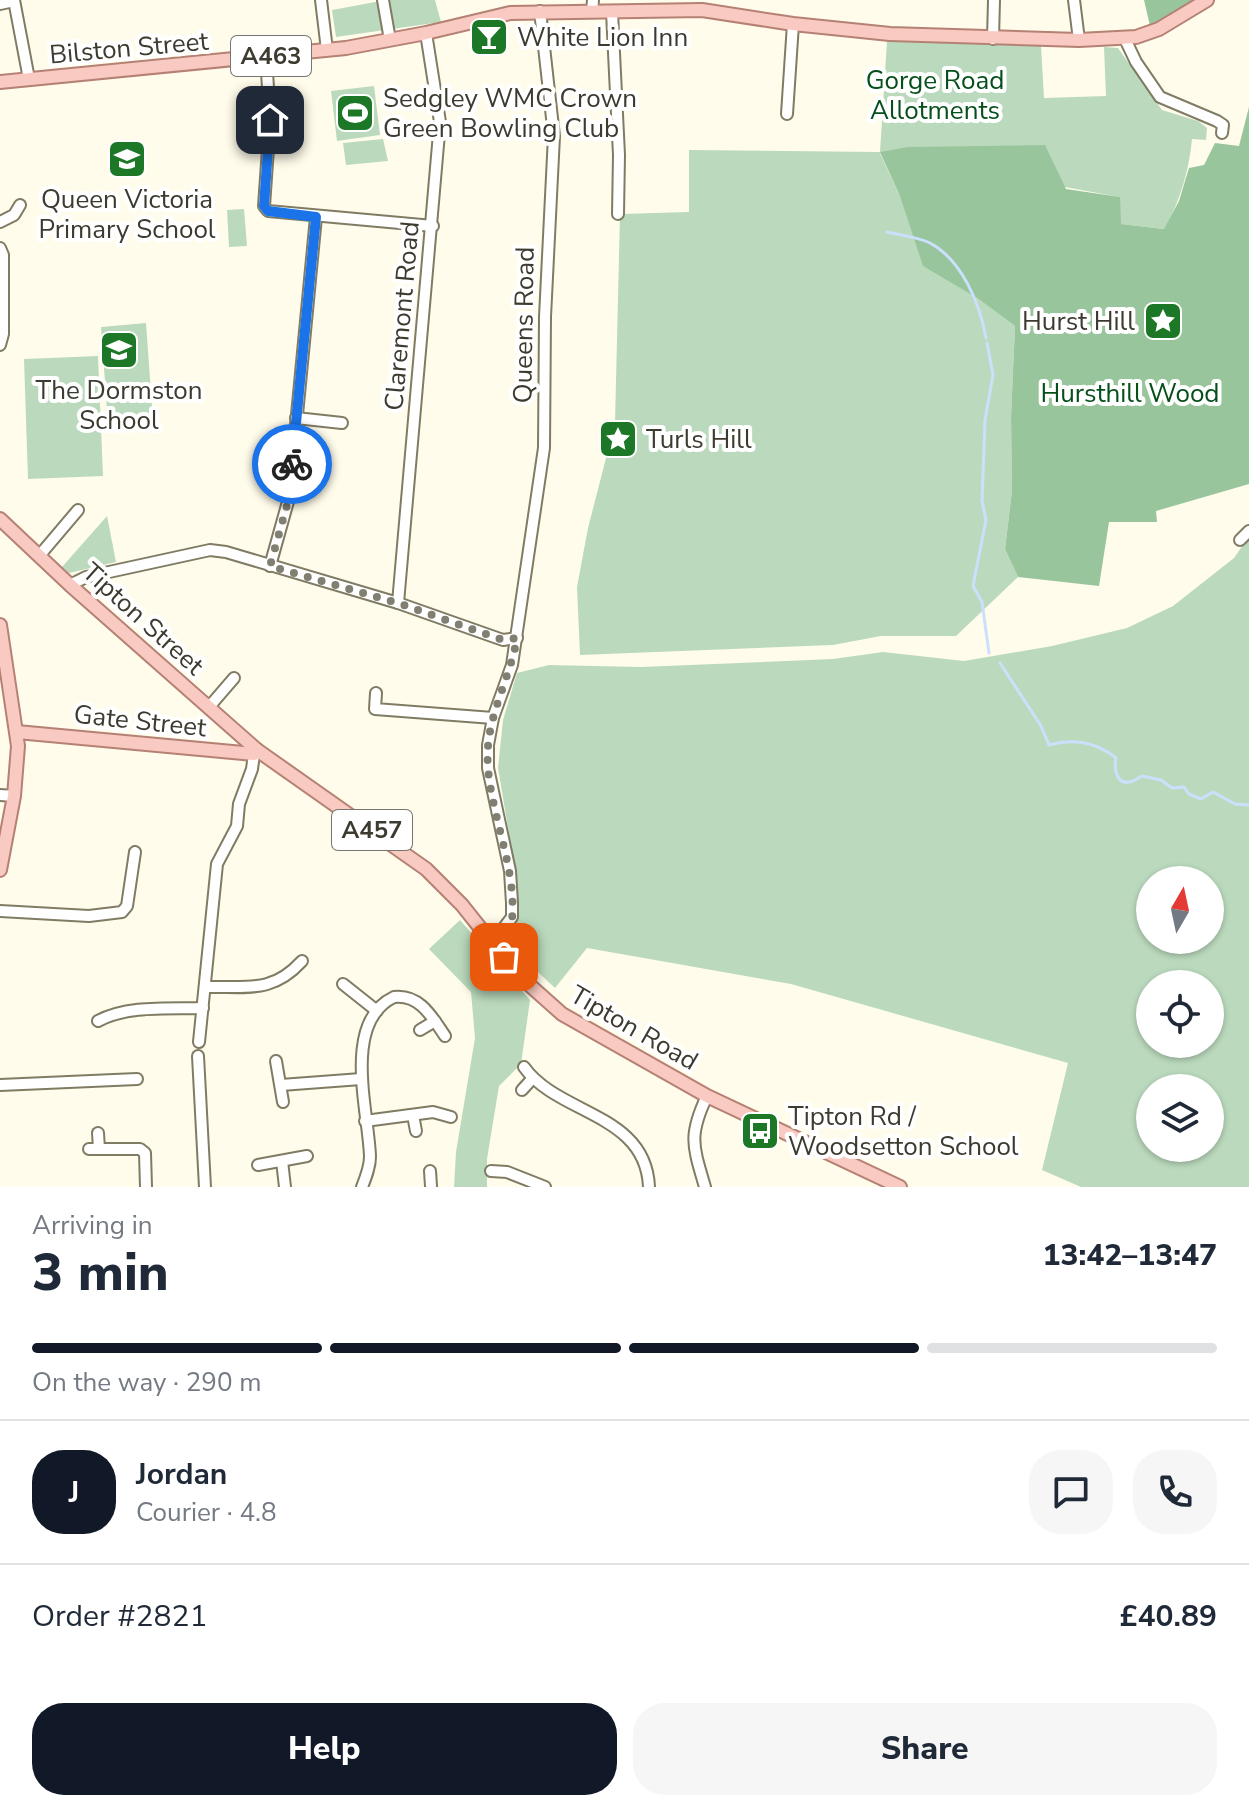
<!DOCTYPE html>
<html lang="en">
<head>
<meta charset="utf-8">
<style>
	:root { --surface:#fff; --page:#f6f6f7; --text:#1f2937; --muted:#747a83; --line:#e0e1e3; --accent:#111827 }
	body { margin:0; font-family:"Nunito Sans",sans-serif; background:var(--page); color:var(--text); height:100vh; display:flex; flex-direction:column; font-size:30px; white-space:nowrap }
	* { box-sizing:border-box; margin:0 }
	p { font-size:26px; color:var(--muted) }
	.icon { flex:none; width:44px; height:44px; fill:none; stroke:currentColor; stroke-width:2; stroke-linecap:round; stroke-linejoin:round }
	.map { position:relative; height:1187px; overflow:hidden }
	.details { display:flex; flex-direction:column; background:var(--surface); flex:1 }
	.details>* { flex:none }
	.needle { width:52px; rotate:9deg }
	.fabs { position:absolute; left:1136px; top:866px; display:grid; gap:16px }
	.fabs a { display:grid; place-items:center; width:88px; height:88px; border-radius:50%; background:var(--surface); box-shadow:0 2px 6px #0004; font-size:40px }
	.pin { position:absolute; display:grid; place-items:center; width:68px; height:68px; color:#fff; margin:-34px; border-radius:16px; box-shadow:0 4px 12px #0006 }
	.courier { position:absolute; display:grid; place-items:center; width:80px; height:80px; margin:-40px; border:6px solid #1a73e8; border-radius:50%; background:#fff; color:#222; box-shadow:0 2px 10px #0007 }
	.summary em { font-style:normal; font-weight:800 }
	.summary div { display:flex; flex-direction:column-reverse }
	.summary { display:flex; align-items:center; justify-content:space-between; height:136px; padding:0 32px }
	h1 { font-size:52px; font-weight:800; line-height:60px }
	.bar { display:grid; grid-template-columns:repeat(4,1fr); gap:12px 8px; align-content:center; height:96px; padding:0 32px }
	.bar i { height:10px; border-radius:6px; background:var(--line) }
	.bar .active { background:var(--accent) }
	.bar p { grid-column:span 4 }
	.line { display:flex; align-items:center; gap:20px; padding:0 32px; border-top:2px solid var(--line) }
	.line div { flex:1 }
	.round { display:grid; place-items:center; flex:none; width:84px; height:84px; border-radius:32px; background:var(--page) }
	.cta { display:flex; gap:16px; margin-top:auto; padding:16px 32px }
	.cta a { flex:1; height:92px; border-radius:32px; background:var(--accent); color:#fff; font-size:32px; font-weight:800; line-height:92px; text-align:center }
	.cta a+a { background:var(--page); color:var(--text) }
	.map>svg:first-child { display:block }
	.green { fill:#bbdabd; fill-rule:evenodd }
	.forest { fill:#98c59b }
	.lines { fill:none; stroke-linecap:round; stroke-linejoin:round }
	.stream { stroke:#cae0fd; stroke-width:3 }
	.minor-casing { stroke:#807b63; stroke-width:14 }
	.major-casing { stroke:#b58174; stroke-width:16 }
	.minor { stroke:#fff; stroke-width:10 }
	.major { stroke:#f9cac1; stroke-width:12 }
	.done { stroke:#817f71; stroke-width:8; stroke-dasharray:0 14.4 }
	.route { stroke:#1a73e8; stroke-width:10 }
	.labels { text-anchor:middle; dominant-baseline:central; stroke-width:8; stroke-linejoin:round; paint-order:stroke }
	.shield { fill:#fff; stroke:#77766e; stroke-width:2 }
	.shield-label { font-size:24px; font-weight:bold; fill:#3d3b30 }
	.poi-label { font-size:26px; fill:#3d3b30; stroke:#fff; text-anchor:start }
	.street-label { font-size:26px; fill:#3d3b30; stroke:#fff }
	.park-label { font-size:26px; fill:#064f1a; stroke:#fff }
</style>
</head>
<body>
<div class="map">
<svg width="1249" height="1187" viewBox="0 0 1249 1187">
	<rect width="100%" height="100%" fill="#fffceb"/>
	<!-- green -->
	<g class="green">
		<polygon points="386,0 435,0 441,22 336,37 332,10"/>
		<path d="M887 41 1041 46 1044 98 1106 96 1104 47 1118 48 1162 110 1198 121 1207 128 1206 140 1192 139C1189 172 1180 199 1165 229L1120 224 1119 197 880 153 900 196 977 298 1015 326 1011 417 1012 491 1005 549 1018 577 956 636H881L833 645 580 655 577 587 588 528 615 423 620 214 689 212V150L880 152Z"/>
		<polygon points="374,86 380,135 337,141 331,91"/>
		<polygon points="383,139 388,161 346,165 343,143"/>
		<polygon points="244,209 247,246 229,247 227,210"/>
		<polygon points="146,323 153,420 108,423 101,327"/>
		<polygon points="98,356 103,476 28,479 24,359"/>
		<polygon points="107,516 116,562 69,573 62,567"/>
		<path d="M1249 536V1187H1081L1042 1170 1068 1063 791 984 587 948 555 988 511 947 518 904 514 863 498 768 503 720 517 673 549 665 641 667 833 659 883 652 964 661 1052 646 1127 628 1173 606 1234 558ZM1150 880H1210V940H1150ZM1150 984H1210V1044H1150ZM1150 1088H1210V1148H1150Z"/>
		<polygon points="460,920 530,1000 521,1064 499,1086 487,1159 487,1187 454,1187 456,1152 475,1038 471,992 429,949"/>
	</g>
	<!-- forest -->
	<g class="forest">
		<polygon points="1144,0 1193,0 1150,26"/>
		<polygon points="1249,107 1249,484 1156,511 1157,522 1109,522 1099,586 1018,577 1005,549 1012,491 1011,417 1015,326 977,298 923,266 900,196 880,152 908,147 1045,145 1066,189 1120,197 1121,224 1164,229 1179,201 1189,168 1204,165 1215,143 1239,146"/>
	</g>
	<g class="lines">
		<!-- stream -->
		<g class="stream">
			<path d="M887 232C900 235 918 237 930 243 962 260 980 304 986 338"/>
			<polyline points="987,343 993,375 985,420 982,501 986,520 973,586 982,602 989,653"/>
			<path d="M1000 663 1041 726 1049 745C1074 738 1096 742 1116 758 1114 768 1116 785 1130 782 1135 781 1138 778 1142 776L1161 780 1172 788 1184 787 1189 794 1201 799 1213 792 1235 804 1249 805"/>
		</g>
		<!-- minor casing -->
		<g class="minor-casing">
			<g id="minor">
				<polyline points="14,0 29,79"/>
				<polyline points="321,0 327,50"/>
				<polyline points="383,0 390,40"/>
				<polyline points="1074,0 1079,40"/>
				<polyline points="0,4 14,1"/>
				<polyline points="592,12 593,0"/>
				<polyline points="612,12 619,155 618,214"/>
				<polyline points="993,39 994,0"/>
				<polyline points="1125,39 1136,62 1160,97 1217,121 1223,125 1222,133"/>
				<polyline points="266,56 270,120 264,206 268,211 433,226"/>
				<polyline points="787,114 793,24"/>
				<polyline points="0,222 14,215 20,205"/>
				<polyline points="0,248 3,255 3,334 0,345"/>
				<polyline points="296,418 342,423"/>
				<polyline points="1240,540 1249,531"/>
				<polyline points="39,556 78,510"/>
				<polyline points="270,566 289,498 316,217"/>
				<polyline points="70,585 86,577 210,550 226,552 398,603 503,640 517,638"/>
				<polyline points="398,603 440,122 426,33"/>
				<polyline points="376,693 375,709 493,718"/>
				<polyline points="209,707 234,678"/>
				<polyline points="0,795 14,796"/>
				<polyline points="0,911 89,916 122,912 127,906 135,852"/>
				<polyline points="493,942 512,917 512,903 510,871 488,768 488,745 493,718 512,665 544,448 545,317 554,136 540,11"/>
				<polyline points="343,984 377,1011"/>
				<path d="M205 987C247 986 272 994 302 961"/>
				<path d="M98 1021C128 1005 169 1009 203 1008"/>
				<polyline points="420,1030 435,1021"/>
				<polyline points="199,1042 217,864 237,826 239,804 252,769 254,754"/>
				<polyline points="198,1056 205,1187"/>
				<polyline points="276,1061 283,1102"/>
				<path d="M524 1067C558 1115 646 1113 649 1187"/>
				<polyline points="0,1085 137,1079"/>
				<polyline points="281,1085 361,1079"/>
				<polyline points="522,1090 532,1079"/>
				<polyline points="413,1115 416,1131"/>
				<polyline points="365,1121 433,1112 451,1117"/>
				<polyline points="98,1133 99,1149"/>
				<polyline points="89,1149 140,1149 145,1153 146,1187"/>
				<polyline points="282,1161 285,1187"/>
				<polyline points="258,1165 307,1156"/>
				<polyline points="430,1171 431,1186"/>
				<polyline points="491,1171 507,1172 545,1187"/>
				<path d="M362 1187C366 1177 370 1167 370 1157 369 1113 341 1022 394 997 420 994 432 1017 445 1036"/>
				<path d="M705 1187C693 1146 688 1136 707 1096"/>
			</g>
		</g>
		<!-- major casing -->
		<g class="major-casing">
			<g id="major">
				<polyline points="0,82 346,48 426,33 510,13 702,10 793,24 890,34 1079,40 1136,37 1159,29 1207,0"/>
				<polyline points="0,519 70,585 257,750 426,869 462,905 516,973 562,1014 707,1096 900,1187"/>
				<polyline points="0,625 18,746 14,796 0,870"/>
				<polyline points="17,732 254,754 257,750"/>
			</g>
		</g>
		<!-- minor -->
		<use href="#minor" class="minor"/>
		<!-- major -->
		<use href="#major" class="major"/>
	</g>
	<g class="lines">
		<!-- done -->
		<path class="done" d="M292 464 289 498 270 566 398 603 503 640 517 638C511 674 491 709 488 746 484 791 508 845 512 893 512 900 514 911 512 917 509 927 499 935 493 942L504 957"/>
		<!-- route -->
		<polyline class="route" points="270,120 264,206 268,211 316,217 292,464"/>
	</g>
	<!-- icons -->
	<defs>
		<g id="bar-square" transform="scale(2)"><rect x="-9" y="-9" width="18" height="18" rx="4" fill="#1c7827" stroke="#fff"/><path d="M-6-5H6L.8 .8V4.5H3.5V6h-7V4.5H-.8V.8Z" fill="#fff"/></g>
		<g id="stadium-square" transform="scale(2)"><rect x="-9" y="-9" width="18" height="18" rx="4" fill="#1c7827" stroke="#fff"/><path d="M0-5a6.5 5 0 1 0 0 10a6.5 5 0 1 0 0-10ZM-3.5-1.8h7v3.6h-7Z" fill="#fff"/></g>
		<g id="school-square" transform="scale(2)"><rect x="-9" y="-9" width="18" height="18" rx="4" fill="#1c7827" stroke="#fff"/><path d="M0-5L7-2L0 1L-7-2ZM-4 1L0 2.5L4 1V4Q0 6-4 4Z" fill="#fff"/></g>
		<g id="sight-square" transform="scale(2)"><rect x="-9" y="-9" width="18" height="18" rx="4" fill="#1c7827" stroke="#fff"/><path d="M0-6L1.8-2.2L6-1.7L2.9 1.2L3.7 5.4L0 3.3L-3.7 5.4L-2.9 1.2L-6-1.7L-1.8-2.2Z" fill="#fff"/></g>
		<g id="bus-square" transform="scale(2)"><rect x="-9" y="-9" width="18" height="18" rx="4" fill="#1c7827" stroke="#fff"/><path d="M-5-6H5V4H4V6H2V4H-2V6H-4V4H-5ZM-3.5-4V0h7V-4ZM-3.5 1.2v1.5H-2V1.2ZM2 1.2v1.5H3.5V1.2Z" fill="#fff"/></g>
	</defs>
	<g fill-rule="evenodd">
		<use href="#bar-square" x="489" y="37"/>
		<use href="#stadium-square" x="355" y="113"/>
		<use href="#school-square" x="127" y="159"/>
		<use href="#sight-square" x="1163" y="321"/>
		<use href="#school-square" x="119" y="350"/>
		<use href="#sight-square" x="618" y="439"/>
		<use href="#bus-square" x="760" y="1131"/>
	</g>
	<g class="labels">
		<!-- shield labels -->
		<g class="shield">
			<rect x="231" y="36" width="80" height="40" rx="6"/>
			<rect x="332" y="810" width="80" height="40" rx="6"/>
		</g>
		<g class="shield-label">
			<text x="271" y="56">A463</text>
			<text x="372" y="830">A457</text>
		</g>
		<!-- poi labels -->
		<g class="poi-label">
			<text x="517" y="37">White Lion Inn</text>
			<text x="383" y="98">Sedgley WMC Crown<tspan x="383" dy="30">Green Bowling Club</tspan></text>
			<text x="127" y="199" text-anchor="middle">Queen Victoria<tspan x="127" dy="30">Primary School</tspan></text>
			<text x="1135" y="321" text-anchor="end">Hurst Hill</text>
			<text x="119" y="390" text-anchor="middle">The Dormston<tspan x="119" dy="30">School</tspan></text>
			<text x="646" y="439">Turls Hill</text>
			<text x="788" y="1116">Tipton Rd /<tspan x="788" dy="30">Woodsetton School</tspan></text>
		</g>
		<!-- street labels -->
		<g class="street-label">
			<text transform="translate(129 48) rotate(-5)">Bilston Street</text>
			<text transform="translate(402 316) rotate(-85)">Claremont Road</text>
			<text transform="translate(524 325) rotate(-89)">Queens Road</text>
			<text transform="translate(143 619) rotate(42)">Tipton Street</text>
			<text transform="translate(140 721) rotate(6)">Gate Street</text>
			<text transform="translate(634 1028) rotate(30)">Tipton Road</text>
		</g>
		<!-- park labels -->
		<g class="park-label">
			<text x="935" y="80">Gorge Road<tspan x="935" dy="30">Allotments</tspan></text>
			<text x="1130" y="393">Hursthill Wood</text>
		</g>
	</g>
</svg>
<div class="fabs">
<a><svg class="needle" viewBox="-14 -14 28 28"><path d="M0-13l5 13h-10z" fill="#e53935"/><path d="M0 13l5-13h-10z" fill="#747a83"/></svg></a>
<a><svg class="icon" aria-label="locate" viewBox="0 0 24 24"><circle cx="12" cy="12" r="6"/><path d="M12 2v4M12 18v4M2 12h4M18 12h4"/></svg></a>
<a><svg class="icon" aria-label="layers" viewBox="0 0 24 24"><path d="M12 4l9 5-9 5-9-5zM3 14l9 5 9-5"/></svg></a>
</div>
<div class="pin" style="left:504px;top:957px;background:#ea580c"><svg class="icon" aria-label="bag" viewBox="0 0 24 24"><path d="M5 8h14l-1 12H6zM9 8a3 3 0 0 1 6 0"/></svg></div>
<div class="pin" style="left:270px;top:120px;background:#1f2937"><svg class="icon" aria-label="home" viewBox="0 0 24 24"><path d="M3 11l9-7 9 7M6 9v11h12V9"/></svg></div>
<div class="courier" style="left:292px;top:464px"><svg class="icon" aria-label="bike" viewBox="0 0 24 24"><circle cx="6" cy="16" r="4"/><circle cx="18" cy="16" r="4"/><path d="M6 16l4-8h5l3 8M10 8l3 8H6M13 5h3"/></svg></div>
</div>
<section class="details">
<div class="summary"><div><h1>3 min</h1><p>Arriving in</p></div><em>13:42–13:47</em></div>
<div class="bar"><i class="active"></i><i class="active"></i><i class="active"></i><i></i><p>On the way · 290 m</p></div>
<div class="line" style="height:144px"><b class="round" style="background:var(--accent);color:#fff">J</b><div><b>Jordan</b><p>Courier · 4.8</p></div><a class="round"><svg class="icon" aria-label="chat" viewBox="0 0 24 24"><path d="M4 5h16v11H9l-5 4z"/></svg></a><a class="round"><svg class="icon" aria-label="phone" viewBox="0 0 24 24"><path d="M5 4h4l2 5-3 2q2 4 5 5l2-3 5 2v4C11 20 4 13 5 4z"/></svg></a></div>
<div class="line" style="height:104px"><div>Order #2821</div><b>£40.89</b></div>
<div class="cta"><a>Help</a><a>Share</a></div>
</section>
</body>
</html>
